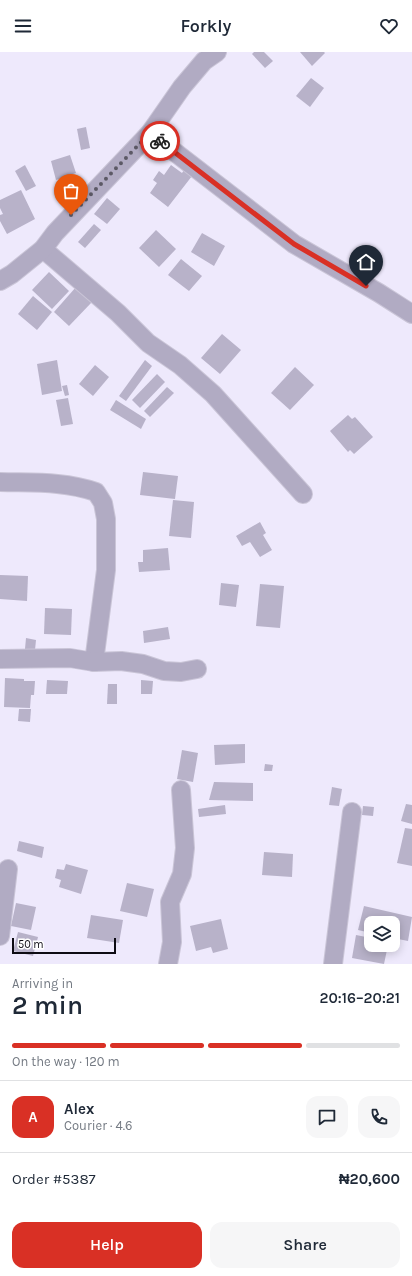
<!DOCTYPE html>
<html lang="en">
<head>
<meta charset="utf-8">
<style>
	:root { --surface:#fff; --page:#f6f6f7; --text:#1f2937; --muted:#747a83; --line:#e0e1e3; --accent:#d93025 }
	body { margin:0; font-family:Karla,sans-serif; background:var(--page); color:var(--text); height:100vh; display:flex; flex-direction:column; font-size:15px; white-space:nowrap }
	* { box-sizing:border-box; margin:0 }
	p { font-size:13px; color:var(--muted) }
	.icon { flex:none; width:22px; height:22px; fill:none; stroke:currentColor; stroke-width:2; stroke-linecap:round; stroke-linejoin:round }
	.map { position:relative; height:912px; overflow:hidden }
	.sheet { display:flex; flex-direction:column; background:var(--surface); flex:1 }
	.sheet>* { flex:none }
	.buttons { position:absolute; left:364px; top:864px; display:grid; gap:8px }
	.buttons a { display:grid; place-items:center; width:36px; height:36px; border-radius:8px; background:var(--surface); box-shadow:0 2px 10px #0003; font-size:20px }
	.scale { position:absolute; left:12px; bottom:10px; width:104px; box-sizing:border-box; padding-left:4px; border:2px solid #0d0b13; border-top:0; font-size:11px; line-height:14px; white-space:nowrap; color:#0d0b13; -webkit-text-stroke:3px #fff; paint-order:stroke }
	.pin { position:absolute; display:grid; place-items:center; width:34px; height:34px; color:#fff; margin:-41px -17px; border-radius:50% 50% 50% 0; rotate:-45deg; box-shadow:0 0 4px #0007 }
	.pin .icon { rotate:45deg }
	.courier { position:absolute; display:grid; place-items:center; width:40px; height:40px; margin:-20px; border:3px solid #d93025; border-radius:50%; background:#fff; color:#222; box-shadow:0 1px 5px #0007 }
	.headline em { font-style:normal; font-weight:600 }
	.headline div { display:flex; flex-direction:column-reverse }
	.headline { display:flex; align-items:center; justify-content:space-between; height:68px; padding:0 12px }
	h1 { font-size:26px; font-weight:600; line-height:30px }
	.bar { display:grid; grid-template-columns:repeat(4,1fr); gap:6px 4px; align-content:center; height:48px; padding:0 12px }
	.bar i { height:5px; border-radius:3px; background:var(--line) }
	.bar .current { background:var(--accent) }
	.bar p { grid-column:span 4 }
	.line { display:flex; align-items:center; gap:10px; padding:0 12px; border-top:1px solid var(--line) }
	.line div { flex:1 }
	.round { display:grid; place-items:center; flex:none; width:42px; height:42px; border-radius:12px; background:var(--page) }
	.action { display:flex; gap:8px; margin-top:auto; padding:8px 12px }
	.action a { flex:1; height:46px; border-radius:12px; background:var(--accent); color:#fff; font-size:16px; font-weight:600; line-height:46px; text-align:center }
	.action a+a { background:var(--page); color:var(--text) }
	header { display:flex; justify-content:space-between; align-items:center; height:52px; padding:0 12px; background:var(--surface); font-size:18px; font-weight:600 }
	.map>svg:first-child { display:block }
	.building { fill:#b8b2c9 }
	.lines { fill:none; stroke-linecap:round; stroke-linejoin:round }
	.minor-casing { stroke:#cac5d7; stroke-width:20 }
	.minor { stroke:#b1abc3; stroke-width:18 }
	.done { stroke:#5c5965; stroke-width:4; stroke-dasharray:0 7.2 }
	.route { stroke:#d93025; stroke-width:5 }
</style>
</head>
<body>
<header><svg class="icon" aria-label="menu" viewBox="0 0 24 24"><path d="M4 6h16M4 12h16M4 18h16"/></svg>Forkly<svg class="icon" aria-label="heart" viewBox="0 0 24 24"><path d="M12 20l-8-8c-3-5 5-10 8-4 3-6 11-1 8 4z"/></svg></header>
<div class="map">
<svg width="412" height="912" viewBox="0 0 412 912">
	<rect width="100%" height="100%" fill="#eee9fc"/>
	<!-- building -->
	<g class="building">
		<polygon points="254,0 264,0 273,9 265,16 252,2"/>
		<polygon points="300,0 324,0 325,1 312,14"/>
		<polygon points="311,26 324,36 310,55 296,44"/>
		<polygon points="86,75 90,96 81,98 77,77"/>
		<polygon points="70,103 76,121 70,123 71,125 63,128 62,126 56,128 51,109"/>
		<polygon points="25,113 36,134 26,139 15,119"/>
		<polygon points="171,113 182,121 184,118 192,124 168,155 150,141 157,131 153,128 159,119 164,123"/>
		<polygon points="21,138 35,167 7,182 0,169 0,163 3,162 0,156 0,148"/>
		<polygon points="107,146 120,157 107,172 94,162"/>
		<polygon points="94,172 101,178 85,196 78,190"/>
		<polygon points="156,178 176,197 159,215 139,196"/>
		<polygon points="202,181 225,194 214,214 191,200"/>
		<polygon points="181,207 202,224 189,239 168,223"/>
		<polygon points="49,220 69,239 52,257 32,238"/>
		<polygon points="76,235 92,250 69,274 54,260"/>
		<polygon points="33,244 52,260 37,278 18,262"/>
		<polygon points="222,282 241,298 220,322 201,306"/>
		<polygon points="57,308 62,339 42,343 37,312"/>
		<polygon points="145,308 152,314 126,349 119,344"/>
		<polygon points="95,313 109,325 93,344 79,332"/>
		<polygon points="295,315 314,333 290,358 271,341"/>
		<polygon points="157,322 165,330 140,356 132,348"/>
		<polygon points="67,333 69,343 65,344 62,334"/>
		<polygon points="167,335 174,341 150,365 144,359"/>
		<polygon points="68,346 73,372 61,374 56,348"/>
		<polygon points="116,348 146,367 141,377 110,358"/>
		<polygon points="348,363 352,367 355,365 373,385 354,402 350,398 348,400 330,379"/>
		<polygon points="143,420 178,424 175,447 140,443"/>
		<polygon points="173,448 194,450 191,486 169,484"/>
		<polygon points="260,470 266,481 263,483 272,498 260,505 250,490 242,494 236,484"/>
		<polygon points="168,496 170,518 139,520 138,510 143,510 143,498"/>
		<polygon points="0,523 28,524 27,549 0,547"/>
		<polygon points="221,531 239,533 236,555 219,553"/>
		<polygon points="260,532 284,534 280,576 256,574"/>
		<polygon points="45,556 72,557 71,583 44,582"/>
		<polygon points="168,575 170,587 144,591 143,579"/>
		<polygon points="26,586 36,588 35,598 25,597"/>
		<polygon points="5,626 24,627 24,629 35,629 34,643 31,643 30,656 4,655"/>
		<polygon points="47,628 68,629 67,642 46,642"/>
		<polygon points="141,628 153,629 152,642 141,642"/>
		<polygon points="108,632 117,632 117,652 107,652"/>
		<polygon points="19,657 31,657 30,670 18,669"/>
		<polygon points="245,692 245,711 215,713 214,693"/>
		<polygon points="182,698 198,701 193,730 177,727"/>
		<polygon points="265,712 273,713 272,719 264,719"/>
		<polygon points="214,730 253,731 253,749 209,748"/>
		<polygon points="332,735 342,737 339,754 329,753"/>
		<polygon points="406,752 412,753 412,772 401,769"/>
		<polygon points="225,753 226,762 199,765 198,757"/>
		<polygon points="363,754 374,755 373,764 362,763"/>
		<polygon points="405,776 412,777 412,814 397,811"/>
		<polygon points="19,789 44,795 42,806 17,799"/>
		<polygon points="264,800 293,802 292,825 262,823"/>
		<polygon points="66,812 88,818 81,842 59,835 61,828 55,826 57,817 64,818"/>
		<polygon points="127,831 154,837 147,865 120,859"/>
		<polygon points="16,851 36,855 31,878 11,874"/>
		<polygon points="364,854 412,865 408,889 393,886 393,871 371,871 371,881 358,878"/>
		<polygon points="91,863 123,868 119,891 87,886"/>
		<polygon points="221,867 228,897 213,901 211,895 196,899 190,874"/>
		<polygon points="18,880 38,885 33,904 13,899"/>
		<polygon points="356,883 371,886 371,893 388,893 384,912 352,906"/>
	</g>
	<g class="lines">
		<!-- minor casing -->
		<g class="minor-casing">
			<g id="minor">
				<polyline points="150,81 294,192 379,241 412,262"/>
				<polyline points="43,197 118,261 148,291 180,313 213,342 303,442"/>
				<polyline points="0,229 12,222 43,197 55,181 150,81 182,35 204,9 217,0"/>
				<path d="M0 430C34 431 64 429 96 440L103 451 106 467V518L94 610"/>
				<polyline points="0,607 70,606 94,610 121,609 143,612 164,619 181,620 197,617"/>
				<polyline points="0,884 8,817"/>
				<polyline points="168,912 172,890 170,850 182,822 185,796 181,738"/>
				<polyline points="333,912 352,760"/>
			</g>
		</g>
		<!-- minor -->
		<use href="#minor" class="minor"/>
	</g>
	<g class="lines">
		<!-- done -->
		<polyline class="done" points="71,163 150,81 160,89"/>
		<!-- route -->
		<polyline class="route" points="160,89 294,192 366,234"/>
	</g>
</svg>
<div class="buttons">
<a><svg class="icon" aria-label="layers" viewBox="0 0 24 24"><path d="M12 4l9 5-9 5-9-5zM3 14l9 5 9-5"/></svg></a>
</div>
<div class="scale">50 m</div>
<div class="pin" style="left:71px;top:163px;background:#ea580c"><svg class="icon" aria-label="bag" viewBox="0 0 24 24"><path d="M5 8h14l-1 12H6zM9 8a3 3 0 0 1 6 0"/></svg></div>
<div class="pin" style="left:366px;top:234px;background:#1f2937"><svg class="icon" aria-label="home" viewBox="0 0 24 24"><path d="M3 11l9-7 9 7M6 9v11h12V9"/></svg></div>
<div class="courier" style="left:160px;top:89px"><svg class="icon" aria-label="bike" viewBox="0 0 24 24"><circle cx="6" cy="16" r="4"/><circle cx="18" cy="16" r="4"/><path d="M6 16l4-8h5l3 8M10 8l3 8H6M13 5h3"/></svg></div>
</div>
<section class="sheet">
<div class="headline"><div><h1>2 min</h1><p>Arriving in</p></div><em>20:16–20:21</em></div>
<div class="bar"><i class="current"></i><i class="current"></i><i class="current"></i><i></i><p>On the way · 120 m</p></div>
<div class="line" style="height:72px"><b class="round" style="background:var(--accent);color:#fff">A</b><div><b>Alex</b><p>Courier · 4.6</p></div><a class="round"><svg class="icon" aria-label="chat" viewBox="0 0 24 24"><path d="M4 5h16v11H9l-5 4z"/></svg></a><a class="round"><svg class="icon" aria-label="phone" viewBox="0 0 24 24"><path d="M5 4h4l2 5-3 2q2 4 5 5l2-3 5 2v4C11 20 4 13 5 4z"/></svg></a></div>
<div class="line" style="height:52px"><div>Order #5387</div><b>₦20,600</b></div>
<div class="action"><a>Help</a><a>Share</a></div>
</section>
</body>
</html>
